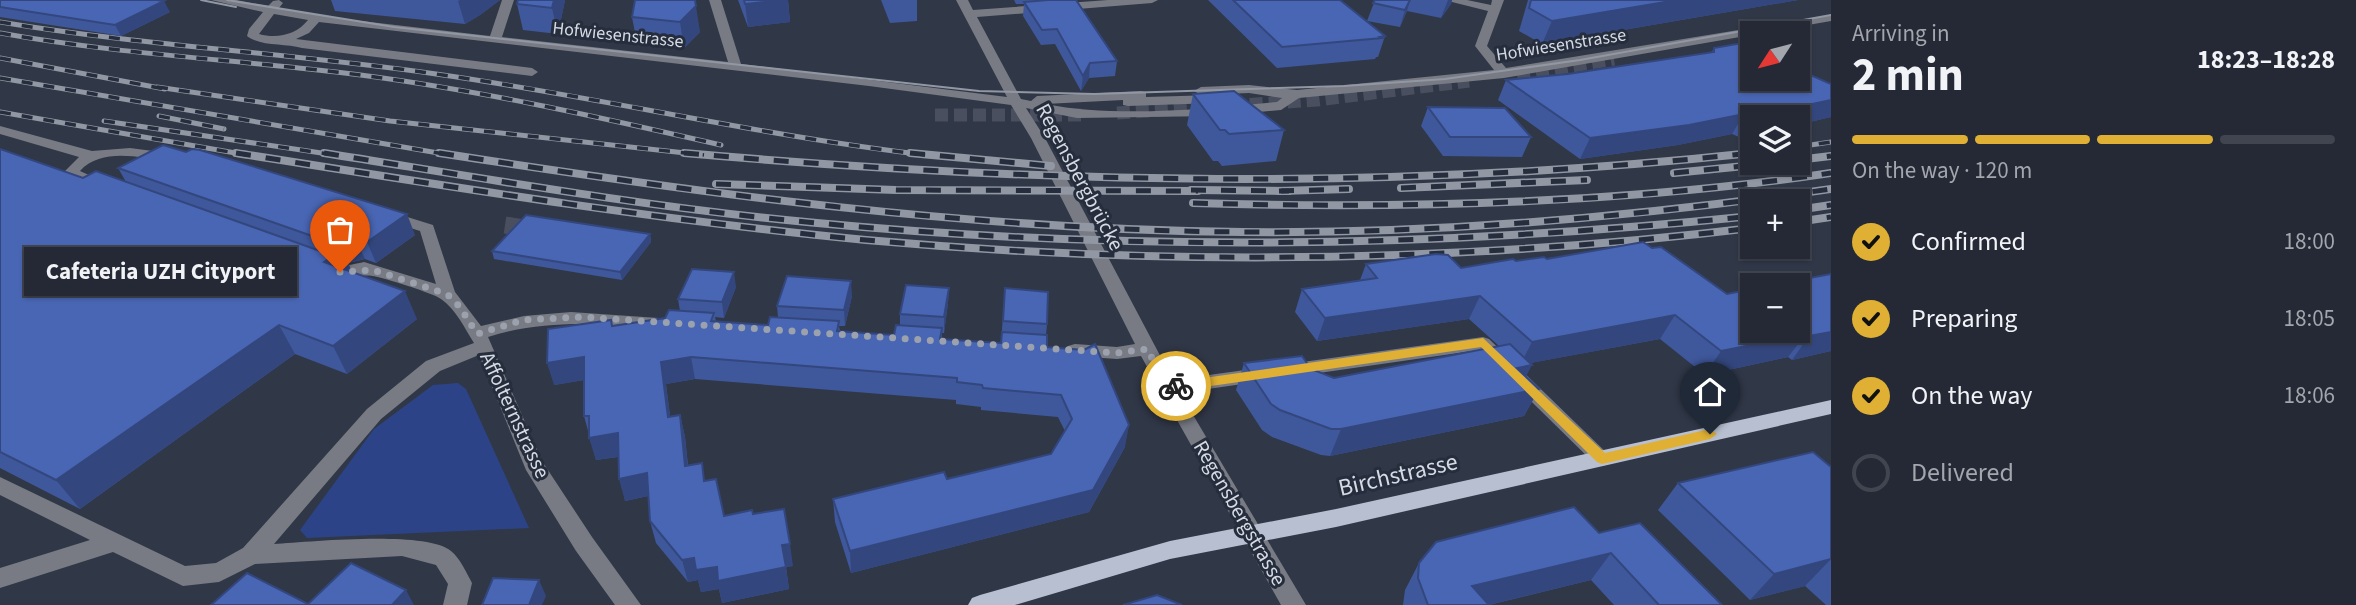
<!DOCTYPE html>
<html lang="en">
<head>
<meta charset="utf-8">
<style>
	:root { --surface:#242935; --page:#303541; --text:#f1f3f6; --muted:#a3a6ad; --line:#414550; --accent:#dfb034 }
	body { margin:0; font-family:"Source Sans 3",sans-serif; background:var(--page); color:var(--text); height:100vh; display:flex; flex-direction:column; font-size:26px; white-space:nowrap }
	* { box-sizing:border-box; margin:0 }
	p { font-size:23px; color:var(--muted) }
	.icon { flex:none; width:38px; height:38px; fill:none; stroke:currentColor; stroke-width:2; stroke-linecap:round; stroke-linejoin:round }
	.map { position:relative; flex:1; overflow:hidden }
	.details { display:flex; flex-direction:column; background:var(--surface); width:525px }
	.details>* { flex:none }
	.needle { width:46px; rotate:234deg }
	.tools { position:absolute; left:1740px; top:21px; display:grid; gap:14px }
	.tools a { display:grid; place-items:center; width:70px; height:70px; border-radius:0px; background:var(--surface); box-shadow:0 2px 5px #0004,0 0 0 2px var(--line); font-size:35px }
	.pin { position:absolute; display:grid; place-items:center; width:60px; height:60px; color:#fff; margin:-72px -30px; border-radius:50% 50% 50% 0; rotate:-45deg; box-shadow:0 0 7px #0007 }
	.pin .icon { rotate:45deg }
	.courier { position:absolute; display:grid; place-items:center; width:70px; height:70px; margin:-35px; border:5px solid #dfb034; border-radius:50%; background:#fff; color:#222; box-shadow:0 2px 9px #0007 }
	.bubble { position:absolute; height:49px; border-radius:0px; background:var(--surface); box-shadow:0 2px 5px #0004,0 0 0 2px var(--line); font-size:23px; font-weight:700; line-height:49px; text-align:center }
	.summary em { font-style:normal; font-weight:700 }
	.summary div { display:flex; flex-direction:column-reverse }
	.summary { display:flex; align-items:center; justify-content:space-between; height:119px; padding:0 21px }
	h1 { font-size:46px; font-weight:700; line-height:52px }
	.bar { display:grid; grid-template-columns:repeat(4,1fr); gap:10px 7px; align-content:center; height:84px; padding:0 21px }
	.bar i { height:9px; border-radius:5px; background:var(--line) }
	.bar .active { background:var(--accent) }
	.bar p { grid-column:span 4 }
	ol { padding:0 21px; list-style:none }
	li { display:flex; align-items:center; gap:21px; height:77px }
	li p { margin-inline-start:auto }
	li .icon { padding:7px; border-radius:50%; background:var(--accent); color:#111; stroke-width:4 }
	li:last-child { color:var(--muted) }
	li i { width:38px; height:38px; border:4px solid var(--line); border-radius:50% }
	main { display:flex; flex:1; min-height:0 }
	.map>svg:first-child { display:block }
	.green { fill:#2c4487 }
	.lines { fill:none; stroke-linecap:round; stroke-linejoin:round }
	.minor-tunnel-far1 { stroke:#494f5f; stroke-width:13; stroke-dasharray:13 6; stroke-linecap:butt }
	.minor-tunnel { stroke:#494f5f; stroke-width:17; stroke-dasharray:17 8; stroke-linecap:butt }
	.minor { fill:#787b84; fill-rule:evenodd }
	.major { fill:#b7bfd0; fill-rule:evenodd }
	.tram { stroke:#9197a3; stroke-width:2 }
	.rail-far1-casing { stroke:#9197a3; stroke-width:5 }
	.rail-casing { stroke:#9197a3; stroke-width:8 }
	.rail-far1 { stroke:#262d3c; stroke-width:3.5; stroke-dasharray:11; stroke-linecap:butt }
	.rail { stroke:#262d3c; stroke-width:5; stroke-dasharray:15; stroke-linecap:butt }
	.wall { fill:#3f589b }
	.shaded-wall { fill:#33477e }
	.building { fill:#4966b4; stroke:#33477e; stroke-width:2 }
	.route { fill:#dfb034 }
	.done { stroke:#9ba1ad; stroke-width:7; stroke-dasharray:0 12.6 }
	.labels { text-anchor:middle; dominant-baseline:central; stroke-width:6; stroke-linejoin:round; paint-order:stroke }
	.far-street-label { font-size:18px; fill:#d5dae4; stroke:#262d3c }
	.street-label { font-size:21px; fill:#d5dae4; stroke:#262d3c }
	.near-street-label { font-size:24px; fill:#d5dae4; stroke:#262d3c }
</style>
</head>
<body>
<main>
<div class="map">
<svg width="1831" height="605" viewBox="0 0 1831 605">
	<rect width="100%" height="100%" fill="#303747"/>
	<!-- green -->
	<polygon class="green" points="458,383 466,389 529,528 307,538 300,530 374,429 433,385"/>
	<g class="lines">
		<!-- minor-tunnel-far1 -->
		<g class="minor-tunnel-far1">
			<polyline points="1517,75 1614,59"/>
			<polyline points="1117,113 1317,100 1469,81"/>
			<polyline points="935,115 1085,115"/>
		</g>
		<!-- minor-tunnel -->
		<polyline class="minor-tunnel" points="505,225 537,230"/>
		<!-- minor -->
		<g class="minor">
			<path d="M211 0H236L268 6 273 1 279 0 283 3 279 8 344 19 490 36 502 0H514L502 37 728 62 709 0H721L741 64 1007 97 956 0H968L973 10 1108 0H1158L1152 3 977 17 1021 99 1031 101 1037 96 1141 91 1146 92V97L1215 95 1222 99 1215 103 1128 106 1123 105V100L1045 104C1116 118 1205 109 1277 102L1282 98 1249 93 1201 95 1194 91 1201 87 1249 85 1297 90 1494 70 1475 46 1488 11 1444 0H1467L1491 5 1492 0H1504L1487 46 1506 68 1831 15V21L1504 78 1299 98 1281 110 1215 116 1077 118 1026 108 1045 138 1173 380 1483 337 1489 339 1612 458 1609 464 1602 466 1595 464 1479 350 1180 393 1306 605H1281L1141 356 1117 359 1075 356 1068 354 1066 350 1068 346 1075 344 1117 347 1135 344 1031 138 1011 105 869 86 319 22 309 33 296 39 532 68 538 72 532 76 302 48C285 43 261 47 247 36L249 29 263 12ZM274 14 308 20C296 35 277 39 259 34Z"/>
			<path d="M0 126 92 151 130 148 168 153 175 157 168 161C140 158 102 147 80 171L104 182 107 185 104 188C90 191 74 182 65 171L79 157 0 134Z"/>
			<path d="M388 211 433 225 455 292 481 326 524 316 571 312 673 319 676 323 673 327 667 329C607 324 547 318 488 337L542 461 592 537 641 605H615L576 551 526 470 479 355 440 371 381 419 274 544C309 542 426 530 451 551 460 558 467 574 472 583L467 605H443L448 584 436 565 402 556 255 564 219 582 183 586 113 552 0 588V568L90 540 0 495V477L185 566 216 563 243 548 367 409 426 361 474 343C465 329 456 309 441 299 433 293 384 278 373 276 356 273 334 284 321 268L329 263C344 267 350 265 364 262L436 284 420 231 382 219 380 216Z"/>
		</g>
		<!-- major -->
		<polygon class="major" points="1831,400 1831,414 1336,527 1170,559 1015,605 968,605 972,598 980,595 1170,541 1336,509"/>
		<!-- tram -->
		<g class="tram">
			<polyline points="201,0 236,7"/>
			<polyline points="227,0 394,27 979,91 1094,94 1344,86 1445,79 1580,60 1831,15"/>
		</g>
		<!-- rail-far1 casing -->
		<g class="rail-far1-casing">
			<g id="rail-far1">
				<path d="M0 22C144 46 291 53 436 74 600 97 761 136 926 155"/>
				<path d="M0 33C111 53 224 59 336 72 466 87 594 116 721 145"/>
				<polyline points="0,58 165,89"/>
				<polyline points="0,78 450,155"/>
				<polyline points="157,87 390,121 704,155"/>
				<polyline points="0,112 247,155"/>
				<polyline points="159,116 224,129"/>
				<polyline points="104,121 335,155"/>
				<polyline points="1797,147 1831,142"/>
				<polyline points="1735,155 1752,153"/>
			</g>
		</g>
		<!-- rail casing -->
		<g class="rail-casing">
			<g id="rail">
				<path d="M236 153C445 186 655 220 866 240 1159 266 1459 263 1752 228"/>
				<path d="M324 153C488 179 651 208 817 223 1129 252 1440 248 1752 216"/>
				<path d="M439 153C705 194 973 230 1243 232 1440 234 1636 217 1831 189"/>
				<path d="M684 153C1039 184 1397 191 1752 153"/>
				<polyline points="910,153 1051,166"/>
				<polyline points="1797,160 1831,156"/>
				<polyline points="1674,173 1775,163"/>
				<polyline points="716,184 896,190 1198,191"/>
				<polyline points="1401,188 1587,180"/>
				<polyline points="1191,190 1289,191"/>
				<polyline points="1279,191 1349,189"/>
				<path d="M1193 203C1403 209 1623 204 1831 173"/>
				<polyline points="1797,210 1831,205"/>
				<polyline points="1797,222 1831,217"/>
			</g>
		</g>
		<!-- rail-far1 -->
		<use href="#rail-far1" class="rail-far1"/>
		<!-- rail -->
		<use href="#rail" class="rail"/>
	</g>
	<!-- wall -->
	<g class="wall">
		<polygon points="0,0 170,12 121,36 0,17"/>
		<polygon points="331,0 500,0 480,15 465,24 335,11"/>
		<polygon points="565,0 558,34 523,30 517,4"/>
		<polygon points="635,0 700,32 684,48 637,43 632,17"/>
		<polygon points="738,0 788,0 790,22 748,27"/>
		<polygon points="881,0 917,0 917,21 890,23"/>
		<polygon points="1014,0 1076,0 1117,61 1115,76 1089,78 1081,91 1055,44 1041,45 1023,16 1024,4 1016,4"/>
		<polygon points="1208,0 1340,0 1385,36 1378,57 1376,57 1375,59 1277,68"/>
		<polygon points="1375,0 1452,0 1451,4 1441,18 1407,11 1400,27 1367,21"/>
		<polygon points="1528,0 1798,0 1542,44 1519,31"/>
		<polygon points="1714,48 1831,84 1831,117 1797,125 1797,117 1739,137 1732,134 1678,145 1580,159 1498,100 1506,80 1568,74 1711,53"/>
		<polygon points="1193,94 1284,130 1276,161 1222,166 1218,161 1213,161 1187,125"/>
		<polygon points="1428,107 1531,137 1522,157 1443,156 1421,126"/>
		<polygon points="0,149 83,178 126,182 118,168 415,235 376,263 365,259 348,263 352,272 417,319 347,374 295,354 80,509 0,468"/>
		<polygon points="650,234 651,242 622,280 494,259 492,251"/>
		<polygon points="1652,248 1727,294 1831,274 1831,351 1792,360 1788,357 1705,375 1660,339 1530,363 1526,377 1539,389 1524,416 1330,456 1321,455 1272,437 1262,430 1236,390 1244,363 1311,369 1334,378 1499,346 1469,319 1317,341 1295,312 1302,289 1360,280 1366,264 1461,268 1516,261"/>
		<polygon points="736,287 724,318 715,317 716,321 768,325 778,317 777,306 852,296 845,326 839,326 840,331 894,335 900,325 900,314 949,288 948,303 944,333 942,333 942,339 1001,343 1005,288 1047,324 1046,335 1047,347 1125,447 1089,512 851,573 835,522 833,499 947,479 1051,454 1065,431 1058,417 981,410 981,407 956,404 956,400 695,379 666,384 670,416 680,415 685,437 688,465 706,481 724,516 753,514 793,566 786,567 789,589 722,603 719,589 701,592 698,580 688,582 656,543 650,521 648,496 625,501 618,457 596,460 584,416 584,380 554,385 613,326 665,318 680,311 678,299"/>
		<polygon points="1831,467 1831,605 1826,605 1805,586 1750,600 1658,510 1678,483"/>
		<polygon points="1599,533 1722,605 1614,605 1591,580 1489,605 1403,605 1405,590 1419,563"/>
	</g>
	<!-- shaded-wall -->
	<g class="shaded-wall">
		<polygon points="460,0 500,0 480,15 465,24 458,1"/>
		<polygon points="554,0 565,0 558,34 552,8"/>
		<polygon points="783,0 788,0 790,22 748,27 745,4"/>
		<polygon points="1410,0 1407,11 1400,27 1405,10"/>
		<polygon points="1448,0 1452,0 1451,4 1441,18"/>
		<polygon points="1677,0 1798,0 1542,44 1552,21"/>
		<polygon points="164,1 170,12 121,36 115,25"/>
		<polygon points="696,6 700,32 684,48 680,22"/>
		<polygon points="1090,63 1089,78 1081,91 1083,76"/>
		<polygon points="1831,100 1831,117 1797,125 1797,117 1752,117 1752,135 1739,137 1751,117"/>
		<polygon points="1744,114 1732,134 1678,145 1580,159 1590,138"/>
		<polygon points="407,214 415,235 376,263 367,242"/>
		<polygon points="650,234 651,242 622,280 620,272"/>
		<polygon points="355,238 365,259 348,263 355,278 324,262 337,254 332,243"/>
		<polygon points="734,272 736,287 724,318 722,302"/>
		<polygon points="851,281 852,296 845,326 844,310"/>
		<polygon points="949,288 948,303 944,333 944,317"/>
		<polygon points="405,291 417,319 347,374 333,346"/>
		<polygon points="1480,296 1469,319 1317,341 1325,318"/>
		<polygon points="1675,315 1660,339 1520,365 1532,342"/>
		<polygon points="279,325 295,354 80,509 56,480"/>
		<polygon points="1831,332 1831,351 1792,360 1809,336"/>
		<polygon points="1806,334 1788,357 1705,375 1721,351"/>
		<polygon points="584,357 590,379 554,385 547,363"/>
		<polygon points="691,357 695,379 666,384 673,439 668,417 661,362"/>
		<polygon points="1532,365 1518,392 1517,368"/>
		<polygon points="1539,389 1524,416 1330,456 1341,429"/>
		<polygon points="680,415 685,437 690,488 685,466"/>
		<polygon points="1129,425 1125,447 1089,512 851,573 850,551"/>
		<polygon points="618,433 624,456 596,460 589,438"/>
		<polygon points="647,473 653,495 625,501 619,479"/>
		<polygon points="790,544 793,566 786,567 789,589 722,603 719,589 701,592 698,580 688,582 682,560 694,558 717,567"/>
		<polygon points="1611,553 1591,580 1488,605 1472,586"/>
		<polygon points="1831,559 1805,586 1750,600 1774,574"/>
		<polygon points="539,580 546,596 542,605 529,605"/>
		<polygon points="406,590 414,605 392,605"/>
	</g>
	<!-- building -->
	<g class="building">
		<polygon points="0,0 157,0 164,1 115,25 0,7"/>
		<polygon points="518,0 554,0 552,8 517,4"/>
		<polygon points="635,0 695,0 696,6 680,22 632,17"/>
		<polygon points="744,0 783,0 745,4"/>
		<polygon points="1048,0 1076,0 1117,61 1090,63 1083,76 1057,29 1042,30 1024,2"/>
		<polygon points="1233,0 1340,0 1385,36 1380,37 1382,38 1282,47"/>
		<polygon points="1375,0 1410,0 1405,10 1373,3"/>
		<polygon points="1531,0 1677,0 1552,21 1529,8"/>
		<polygon points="1742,43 1752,47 1752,79 1797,79 1797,69 1831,84 1831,100 1751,117 1744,114 1689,125 1590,138 1506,80 1568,74 1714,52 1714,48"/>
		<polygon points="1234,91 1284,130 1229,134 1225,130 1220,130 1193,94"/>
		<polygon points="1428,107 1505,108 1531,137 1450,137"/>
		<polygon points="163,145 186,152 192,149 200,150 407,214 367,242 355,238 332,243 118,168"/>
		<polygon points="0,149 83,178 96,171 320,251 342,250 324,262 405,291 333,346 279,325 56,480 0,452"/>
		<polygon points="526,215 650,234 620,272 492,251"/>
		<polygon points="1643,242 1652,248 1661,247 1727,294 1752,289 1752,331 1797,331 1797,285 1773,285 1831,274 1831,332 1809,336 1806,334 1721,351 1675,315 1532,342 1480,296 1325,318 1302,289 1377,278 1366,264 1436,254 1448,255 1461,268 1513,259 1516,261 1544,257 1547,259"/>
		<polygon points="692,269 734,272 722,302 678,299"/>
		<polygon points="787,276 851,281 844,310 777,306"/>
		<polygon points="906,285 949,288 944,317 900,314"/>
		<polygon points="1005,288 1048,292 1047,324 1003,321"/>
		<polygon points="669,310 714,313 711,321 768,325 770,317 839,321 837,331 894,335 896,325 942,328 940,339 1001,343 1002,332 1047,335 1047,347 1084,350 1095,344 1129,425 1093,490 850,551 833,499 944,472 947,479 1051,454 1072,419 1061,395 983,388 982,385 957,382 957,378 691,357 661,362 668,417 680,415 685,466 702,463 704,481 716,479 724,516 752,510 753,514 784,509 790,544 782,545 786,567 718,581 717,567 696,570 694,558 682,560 650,521 647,473 619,479 618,433 589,438 589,416 584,416 584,357 547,363 548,329 611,320 612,326 665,318"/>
		<polygon points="1510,344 1532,365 1517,368 1539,389 1341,429 1331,429 1280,410 1271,404 1244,363 1302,356 1311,369 1334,378"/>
		<polygon points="1813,452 1831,467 1831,559 1774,574 1678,483"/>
		<polygon points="1574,507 1599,533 1640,523 1722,605 1659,605 1611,553 1472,586 1489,605 1428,605 1418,578 1419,563 1436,542"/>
		<polygon points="351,563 406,590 392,605 211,605 247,573 308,604"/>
		<polygon points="493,578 539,580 529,605 482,605"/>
		<polygon points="1157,595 1182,605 1123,605"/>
	</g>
	<!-- route -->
	<polygon class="route" points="1483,338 1605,453 1710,429 1717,434 1710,439 1602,464 1597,462 1481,347 1176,391 1170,386 1176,382"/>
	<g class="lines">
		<!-- done -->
		<polyline class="done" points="340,272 373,270 447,294 460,307 477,334 523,320 583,317 1117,353 1147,349 1168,387 1176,386"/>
	</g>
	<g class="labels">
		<!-- far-street labels -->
		<g class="far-street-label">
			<text transform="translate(618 35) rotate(6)">Hofwiesenstrasse</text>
			<text transform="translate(1561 45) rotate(-9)">Hofwiesenstrasse</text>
		</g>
		<!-- street labels -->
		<g class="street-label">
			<text transform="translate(1080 177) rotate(62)">Regensbergbrücke</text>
			<text transform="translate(515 415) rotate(65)">Affolternstrasse</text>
			<text transform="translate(1240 513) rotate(60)">Regensbergstrasse</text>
		</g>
		<!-- near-street labels -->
		<g class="near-street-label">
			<text transform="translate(1398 475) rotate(-13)">Birchstrasse</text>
		</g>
	</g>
</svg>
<div class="tools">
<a><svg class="needle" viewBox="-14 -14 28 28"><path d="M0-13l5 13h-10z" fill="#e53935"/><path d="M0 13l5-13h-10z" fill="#a3a6ad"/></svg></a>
<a><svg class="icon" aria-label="layers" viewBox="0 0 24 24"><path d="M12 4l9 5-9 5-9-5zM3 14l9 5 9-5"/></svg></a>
<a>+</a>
<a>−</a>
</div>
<div class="pin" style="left:340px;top:272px;background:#ea580c"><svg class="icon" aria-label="bag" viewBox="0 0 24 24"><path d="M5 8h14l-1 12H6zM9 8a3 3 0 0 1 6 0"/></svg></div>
<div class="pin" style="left:1710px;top:434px;background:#1f2937"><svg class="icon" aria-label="home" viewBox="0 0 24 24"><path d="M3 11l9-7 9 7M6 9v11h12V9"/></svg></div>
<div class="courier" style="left:1176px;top:386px"><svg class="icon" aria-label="bike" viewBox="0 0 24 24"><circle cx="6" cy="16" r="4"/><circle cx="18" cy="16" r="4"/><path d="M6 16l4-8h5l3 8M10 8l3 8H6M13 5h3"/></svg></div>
<div class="bubble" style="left:24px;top:247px;width:273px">Cafeteria UZH Cityport</div>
</div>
<section class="details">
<div class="summary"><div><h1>2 min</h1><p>Arriving in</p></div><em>18:23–18:28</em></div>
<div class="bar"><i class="active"></i><i class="active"></i><i class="active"></i><i></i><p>On the way · 120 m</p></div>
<ol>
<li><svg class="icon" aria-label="check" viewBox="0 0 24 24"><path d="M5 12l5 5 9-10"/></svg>Confirmed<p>18:00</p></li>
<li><svg class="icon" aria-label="check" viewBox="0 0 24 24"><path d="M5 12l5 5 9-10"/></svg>Preparing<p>18:05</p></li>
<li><svg class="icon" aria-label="check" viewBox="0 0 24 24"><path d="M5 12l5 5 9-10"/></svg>On the way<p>18:06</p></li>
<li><i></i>Delivered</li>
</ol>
</section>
</main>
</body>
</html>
